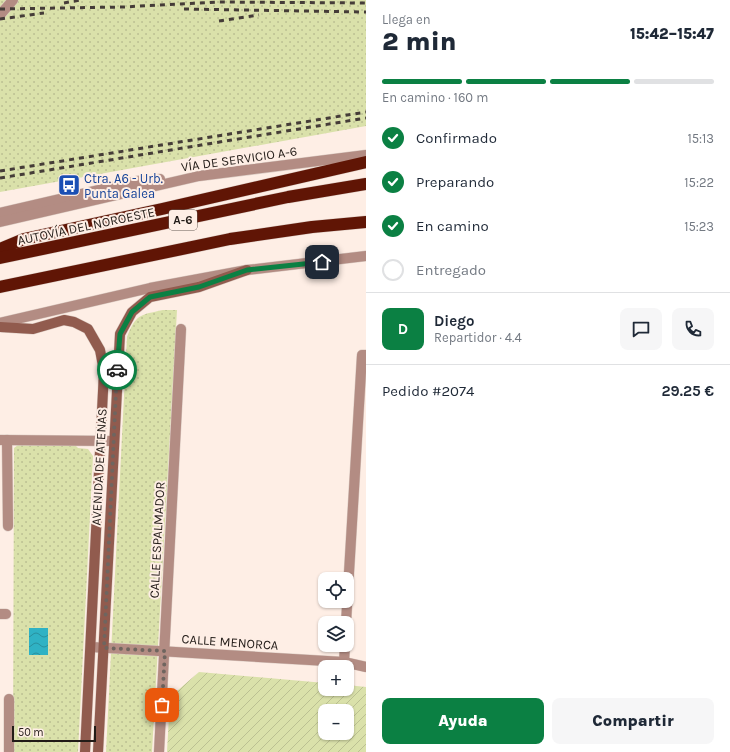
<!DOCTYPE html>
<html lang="es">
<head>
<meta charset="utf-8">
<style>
	:root { --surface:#fff; --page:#f6f6f7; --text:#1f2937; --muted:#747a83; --line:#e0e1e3; --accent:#0b8043 }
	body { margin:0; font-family:Karla,sans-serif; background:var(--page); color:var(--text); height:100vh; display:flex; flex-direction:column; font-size:15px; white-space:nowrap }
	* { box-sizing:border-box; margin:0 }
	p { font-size:13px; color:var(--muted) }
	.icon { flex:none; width:22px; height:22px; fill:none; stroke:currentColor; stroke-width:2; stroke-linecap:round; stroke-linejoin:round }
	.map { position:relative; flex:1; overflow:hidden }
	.drawer { display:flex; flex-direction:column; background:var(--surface); width:364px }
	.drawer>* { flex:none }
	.tools { position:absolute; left:318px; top:572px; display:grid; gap:8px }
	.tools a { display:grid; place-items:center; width:36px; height:36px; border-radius:8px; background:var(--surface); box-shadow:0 1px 3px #0004; font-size:20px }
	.scale { position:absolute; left:12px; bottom:10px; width:84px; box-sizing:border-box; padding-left:4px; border:2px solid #221b17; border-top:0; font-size:11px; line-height:14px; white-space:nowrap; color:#221b17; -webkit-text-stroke:3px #feeee5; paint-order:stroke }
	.pin { position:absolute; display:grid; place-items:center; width:34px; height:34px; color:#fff; margin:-17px; border-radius:8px; box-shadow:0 2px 6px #0006 }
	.courier { position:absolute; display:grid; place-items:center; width:40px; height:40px; margin:-20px; border:3px solid #0b8043; border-radius:50%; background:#fff; color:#222; box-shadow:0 1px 5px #0007 }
	.summary em { font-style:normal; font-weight:800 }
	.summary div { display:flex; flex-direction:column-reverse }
	.summary { display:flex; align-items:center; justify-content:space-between; height:68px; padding:0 16px }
	h1 { font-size:26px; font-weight:800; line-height:30px }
	.bar { display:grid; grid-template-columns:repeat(4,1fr); gap:6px 4px; align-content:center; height:48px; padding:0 16px }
	.bar i { height:5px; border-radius:3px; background:var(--line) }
	.bar .current { background:var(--accent) }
	.bar p { grid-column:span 4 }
	.line { display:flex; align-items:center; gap:10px; padding:0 16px; border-top:1px solid var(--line) }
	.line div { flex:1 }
	.round { display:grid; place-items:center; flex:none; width:42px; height:42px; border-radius:8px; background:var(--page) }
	ol { padding:0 16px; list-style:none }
	li { display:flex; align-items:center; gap:12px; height:44px }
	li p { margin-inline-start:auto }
	li .icon { padding:4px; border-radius:50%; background:var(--accent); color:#fff; stroke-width:4 }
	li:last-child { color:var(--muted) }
	li i { width:22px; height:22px; border:2px solid var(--line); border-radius:50% }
	.action { display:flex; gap:8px; margin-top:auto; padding:8px 16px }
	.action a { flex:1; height:46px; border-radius:8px; background:var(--accent); color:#fff; font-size:16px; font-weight:800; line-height:46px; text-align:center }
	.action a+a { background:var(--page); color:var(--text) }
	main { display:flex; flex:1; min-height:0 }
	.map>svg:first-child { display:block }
	.park { fill:url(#park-dots) }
	.garden { fill:url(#garden-furrows); fill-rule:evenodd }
	.water { fill:url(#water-waves) }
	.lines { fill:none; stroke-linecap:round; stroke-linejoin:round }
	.minor-casing { stroke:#dbccc4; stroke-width:11 }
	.secondary-casing { stroke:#dbccc4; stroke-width:11 }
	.motorway-casing { stroke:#dbccc4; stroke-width:13 }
	.minor { stroke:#b38c83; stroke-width:10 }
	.secondary { stroke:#915b4e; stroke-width:10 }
	.motorway { stroke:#601505; stroke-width:12 }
	.rail { stroke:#453c38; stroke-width:3; stroke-dasharray:5 5; stroke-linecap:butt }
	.done { stroke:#6f655f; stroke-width:4; stroke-dasharray:0 7.2 }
	.route { stroke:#0b8043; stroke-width:5 }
	.labels { text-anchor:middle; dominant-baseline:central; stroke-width:4; stroke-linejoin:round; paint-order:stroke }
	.shield { fill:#feeee5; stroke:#645a55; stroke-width:1 }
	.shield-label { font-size:12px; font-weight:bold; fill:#221b17 }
	.street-label { font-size:13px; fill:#221b17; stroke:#feeee5 }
	.transit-label { font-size:13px; fill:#164399; stroke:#feeee5; text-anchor:start }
</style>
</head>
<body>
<main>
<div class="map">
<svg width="366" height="752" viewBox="0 0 366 752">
	<defs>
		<pattern id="park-dots" width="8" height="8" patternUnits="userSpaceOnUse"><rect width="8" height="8" fill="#dae1aa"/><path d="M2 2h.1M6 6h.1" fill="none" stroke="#bbc092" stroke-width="1.8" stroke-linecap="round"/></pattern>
		<pattern id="garden-furrows" width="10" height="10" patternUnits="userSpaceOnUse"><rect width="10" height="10" fill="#dae1aa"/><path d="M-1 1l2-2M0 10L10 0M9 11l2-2" fill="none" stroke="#bbc092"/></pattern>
		<pattern id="water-waves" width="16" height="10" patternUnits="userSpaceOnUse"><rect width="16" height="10" fill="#2fb2c4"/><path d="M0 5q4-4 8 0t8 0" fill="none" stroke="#28909e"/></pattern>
	</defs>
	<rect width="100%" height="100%" fill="#feeee5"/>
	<!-- park -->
	<g class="park">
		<polygon points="0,0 366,0 366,126 0,192"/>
		<path d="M163 310H177L152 752H106L127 337C136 314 140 315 163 310Z"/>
		<polygon points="18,445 76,446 78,448 88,449 93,456 78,752 13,752 14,448"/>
	</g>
	<!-- garden -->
	<path class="garden" d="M199 672 325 683V689H347V685L366 687V752H167L170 697ZM325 711H347V733H325Z"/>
	<!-- water -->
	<rect class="water" x="29" y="628" width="19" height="27"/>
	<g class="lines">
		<!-- minor casing -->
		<g class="minor-casing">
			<g id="minor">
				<polyline points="0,15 13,0"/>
				<polyline points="0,213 137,181 160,179"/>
				<polyline points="0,222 199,176 366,155"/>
				<polyline points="0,323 150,288 247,270 366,256"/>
				<polyline points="0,440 113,441"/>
				<polyline points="7,440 8,526"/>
				<polyline points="0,614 6,614"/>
				<polyline points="346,623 362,355 366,355"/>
				<polyline points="91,647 344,662 366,667"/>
				<polyline points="344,662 345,645"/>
				<polyline points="9,752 9,699"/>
				<polyline points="159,752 181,329"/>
			</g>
		</g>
		<!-- secondary casing -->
		<g class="secondary-casing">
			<g id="secondary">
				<polyline points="0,327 33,329 64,320 74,322 88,329 100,350 104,371 85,752"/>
				<polyline points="98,752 120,334 132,312 150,297 199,287 247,270"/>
			</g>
		</g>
		<!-- motorway casing -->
		<g class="motorway-casing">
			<g id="motorway">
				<polyline points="0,249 24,239 162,209 366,162"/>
				<polyline points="0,258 288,197 366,184"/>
				<polyline points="0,287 230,239 312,227 366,222"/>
			</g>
		</g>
		<!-- minor -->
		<use href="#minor" class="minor"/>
		<!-- secondary -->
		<use href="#secondary" class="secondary"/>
		<!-- motorway -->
		<use href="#motorway" class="motorway"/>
		<!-- rail -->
		<g class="rail">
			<polyline points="64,3 80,0"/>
			<polyline points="0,9 123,7 218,2 366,3"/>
			<polyline points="184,9 366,12"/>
			<polyline points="0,19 44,13"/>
			<polyline points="219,21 259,15"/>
			<polyline points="0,171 366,112"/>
			<polyline points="0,178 366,118"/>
		</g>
	</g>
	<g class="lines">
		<!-- done -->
		<polyline class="done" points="117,370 104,648 165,651 162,705"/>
		<!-- route -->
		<polyline class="route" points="117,370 120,334 132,312 150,297 199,287 247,270 322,262"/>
	</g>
	<!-- icons -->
	<defs>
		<g id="bus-square" transform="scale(1.15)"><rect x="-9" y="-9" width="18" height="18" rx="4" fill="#1a4fb4" stroke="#feeee5"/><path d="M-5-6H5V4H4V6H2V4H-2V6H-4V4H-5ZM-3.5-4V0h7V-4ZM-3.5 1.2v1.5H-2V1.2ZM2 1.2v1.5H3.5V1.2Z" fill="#fff"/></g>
	</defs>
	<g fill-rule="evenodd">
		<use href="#bus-square" x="69" y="185"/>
	</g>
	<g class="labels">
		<!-- shield labels -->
		<rect class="shield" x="169" y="210" width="28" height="20" rx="3"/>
		<g class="shield-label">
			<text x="183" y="220">A-6</text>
		</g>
		<!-- street labels -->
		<g class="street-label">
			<text transform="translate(239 159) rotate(-8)">VÍA DE SERVICIO A-6</text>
			<text transform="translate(86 226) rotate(-12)">AUTOVÍA DEL NOROESTE</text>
			<text transform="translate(99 467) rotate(-87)">AVENIDA DE ATENAS</text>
			<text transform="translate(157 540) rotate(-87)">CALLE ESPALMADOR</text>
			<text transform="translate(230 642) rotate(4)">CALLE MENORCA</text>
		</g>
		<!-- transit labels -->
		<g class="transit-label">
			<text x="84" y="178">Ctra. A6 - Urb.<tspan x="84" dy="15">Punta Galea</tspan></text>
		</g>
	</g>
</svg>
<div class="tools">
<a><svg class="icon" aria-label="locate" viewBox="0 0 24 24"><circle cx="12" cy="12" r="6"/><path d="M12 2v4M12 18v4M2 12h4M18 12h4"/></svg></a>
<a><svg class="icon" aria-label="layers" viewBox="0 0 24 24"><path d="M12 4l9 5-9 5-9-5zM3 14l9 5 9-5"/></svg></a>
<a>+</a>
<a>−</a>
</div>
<div class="scale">50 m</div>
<div class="pin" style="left:162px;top:705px;background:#ea580c"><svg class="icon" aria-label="bag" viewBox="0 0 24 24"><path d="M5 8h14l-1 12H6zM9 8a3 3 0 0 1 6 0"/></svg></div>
<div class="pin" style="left:322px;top:262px;background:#1f2937"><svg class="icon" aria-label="home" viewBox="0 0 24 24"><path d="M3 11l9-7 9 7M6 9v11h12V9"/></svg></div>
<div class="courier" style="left:117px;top:370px"><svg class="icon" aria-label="car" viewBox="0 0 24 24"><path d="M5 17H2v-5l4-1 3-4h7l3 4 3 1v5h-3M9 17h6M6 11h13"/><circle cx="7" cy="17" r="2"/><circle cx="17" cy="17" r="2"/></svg></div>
</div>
<section class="drawer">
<div class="summary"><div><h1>2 min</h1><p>Llega en</p></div><em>15:42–15:47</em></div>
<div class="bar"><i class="current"></i><i class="current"></i><i class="current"></i><i></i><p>En camino · 160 m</p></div>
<ol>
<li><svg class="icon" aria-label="check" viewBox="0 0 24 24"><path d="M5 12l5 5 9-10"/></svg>Confirmado<p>15:13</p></li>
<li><svg class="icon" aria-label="check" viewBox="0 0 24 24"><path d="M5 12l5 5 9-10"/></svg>Preparando<p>15:22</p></li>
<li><svg class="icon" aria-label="check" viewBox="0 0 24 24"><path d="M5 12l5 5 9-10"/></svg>En camino<p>15:23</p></li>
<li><i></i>Entregado</li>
</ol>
<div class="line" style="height:72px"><b class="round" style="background:var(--accent);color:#fff">D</b><div><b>Diego</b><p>Repartidor · 4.4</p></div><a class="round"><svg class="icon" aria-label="chat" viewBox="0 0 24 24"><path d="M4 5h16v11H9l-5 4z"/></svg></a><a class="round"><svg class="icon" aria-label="phone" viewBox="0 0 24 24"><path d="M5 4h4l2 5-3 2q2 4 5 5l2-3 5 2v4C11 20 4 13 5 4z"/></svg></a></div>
<div class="line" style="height:52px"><div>Pedido #2074</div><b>29.25 €</b></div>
<div class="action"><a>Ayuda</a><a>Compartir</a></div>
</section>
</main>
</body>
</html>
